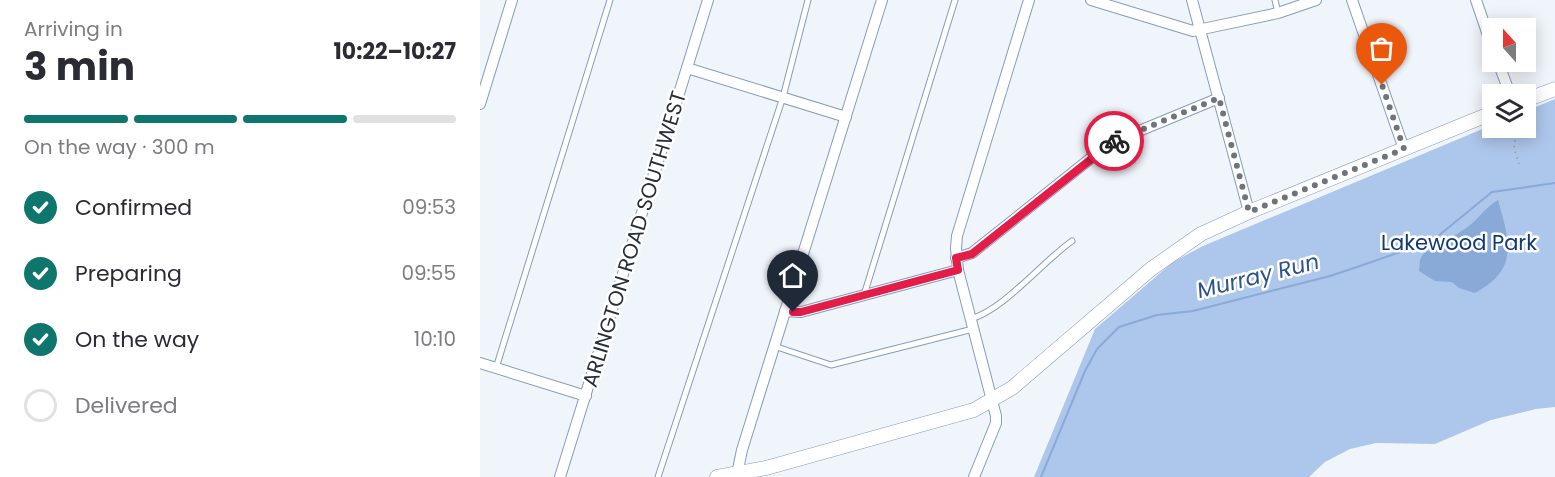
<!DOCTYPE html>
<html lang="en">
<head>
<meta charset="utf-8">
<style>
	:root { --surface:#fff; --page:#f7f7f7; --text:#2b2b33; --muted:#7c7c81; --line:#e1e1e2; --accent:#0f766e }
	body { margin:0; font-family:Poppins,sans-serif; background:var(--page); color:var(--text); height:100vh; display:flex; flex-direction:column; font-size:22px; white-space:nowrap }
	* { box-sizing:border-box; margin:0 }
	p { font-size:20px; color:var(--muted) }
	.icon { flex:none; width:33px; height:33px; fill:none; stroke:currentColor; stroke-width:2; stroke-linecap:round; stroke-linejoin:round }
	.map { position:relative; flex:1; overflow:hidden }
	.side { display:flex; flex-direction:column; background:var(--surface); width:480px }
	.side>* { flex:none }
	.needle { width:39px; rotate:339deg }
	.fabs { position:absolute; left:1002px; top:18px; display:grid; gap:12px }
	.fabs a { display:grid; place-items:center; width:54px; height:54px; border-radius:0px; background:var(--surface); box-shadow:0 3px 15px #0003; font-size:30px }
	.pin { position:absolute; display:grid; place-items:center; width:51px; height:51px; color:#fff; margin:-62px -26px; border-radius:50% 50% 50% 0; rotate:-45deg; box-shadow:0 0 6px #0007 }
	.pin .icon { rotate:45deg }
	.courier { position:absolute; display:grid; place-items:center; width:60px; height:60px; margin:-30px; border:4px solid #e11d48; border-radius:50%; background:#fff; color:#222; box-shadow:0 2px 8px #0007 }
	.head em { font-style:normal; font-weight:700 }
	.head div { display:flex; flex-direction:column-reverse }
	.head { display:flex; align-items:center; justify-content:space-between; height:102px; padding:0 24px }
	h1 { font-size:39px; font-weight:700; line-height:45px }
	.bar { display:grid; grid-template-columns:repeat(4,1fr); gap:9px 6px; align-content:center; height:72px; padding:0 24px }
	.bar i { height:8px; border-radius:4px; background:var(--line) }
	.bar .selected { background:var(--accent) }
	.bar p { grid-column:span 4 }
	ol { padding:0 24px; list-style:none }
	li { display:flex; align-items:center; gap:18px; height:66px }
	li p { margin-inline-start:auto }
	li .icon { padding:6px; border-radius:50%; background:var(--accent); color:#fff; stroke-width:4 }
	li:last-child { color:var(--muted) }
	li i { width:33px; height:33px; border:3px solid var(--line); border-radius:50% }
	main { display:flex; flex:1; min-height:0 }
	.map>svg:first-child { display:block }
	.green { fill:#adc6eb }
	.water { fill:#89a9d7 }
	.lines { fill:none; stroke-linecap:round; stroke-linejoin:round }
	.stream { stroke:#89a9d7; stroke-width:2 }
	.lane-casing { stroke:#889cb9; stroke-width:7 }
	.street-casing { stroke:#889cb9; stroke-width:12 }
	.secondary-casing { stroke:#889cb9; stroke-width:15 }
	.path { stroke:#979da6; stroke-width:1.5; stroke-dasharray:1.5 4.5; stroke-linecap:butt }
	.lane { stroke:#fff; stroke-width:5 }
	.street { stroke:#fff; stroke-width:10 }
	.secondary { stroke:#fff; stroke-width:14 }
	.done { stroke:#6d747e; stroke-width:6; stroke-dasharray:0 10.8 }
	.route { stroke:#e11d48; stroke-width:8 }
	.labels { text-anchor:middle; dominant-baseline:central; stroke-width:5; stroke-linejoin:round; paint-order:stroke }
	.street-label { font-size:21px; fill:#272f3b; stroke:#fff }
	.park-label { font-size:21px; fill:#123a72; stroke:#fff }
	.water-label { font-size:22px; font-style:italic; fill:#2b538d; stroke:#fff }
</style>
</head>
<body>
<main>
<section class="side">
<div class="head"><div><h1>3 min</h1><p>Arriving in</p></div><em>10:22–10:27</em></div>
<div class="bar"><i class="selected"></i><i class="selected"></i><i class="selected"></i><i></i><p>On the way · 300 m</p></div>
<ol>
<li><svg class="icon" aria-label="check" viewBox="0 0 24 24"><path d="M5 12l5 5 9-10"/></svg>Confirmed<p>09:53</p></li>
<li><svg class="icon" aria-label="check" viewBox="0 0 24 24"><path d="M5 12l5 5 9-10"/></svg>Preparing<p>09:55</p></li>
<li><svg class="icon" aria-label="check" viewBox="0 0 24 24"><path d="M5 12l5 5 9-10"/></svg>On the way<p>10:10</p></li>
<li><i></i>Delivered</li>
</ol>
</section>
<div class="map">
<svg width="1075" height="477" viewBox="0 0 1075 477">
	<rect width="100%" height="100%" fill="#f0f5fb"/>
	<!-- green -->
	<polygon class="green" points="1075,99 1075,407 1056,409 1011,420 955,444 896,443 870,449 845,462 829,477 554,477 615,329 693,262 723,246 1012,125 1012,128 1046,128 1046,111"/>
	<!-- water -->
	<path class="water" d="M1018 200C1029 240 1040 269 995 293L979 288 972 282 955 281 939 271 940 260 943 254C958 245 975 236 989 226 1000 217 1006 207 1018 200Z"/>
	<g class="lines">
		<!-- stream -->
		<polyline class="stream" points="561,477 605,371 617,349 639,327 677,315 713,311 850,276 877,267 952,241 1012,192 1075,183"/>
		<!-- lane casing -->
		<g class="lane-casing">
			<g id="lane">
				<polyline points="795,0 798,13"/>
				<polyline points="384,295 475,0"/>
				<path d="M490 319C524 310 562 262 592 241"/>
				<polyline points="294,346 351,365 493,329"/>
				<polyline points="16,368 130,0"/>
				<polyline points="178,477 303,97 328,0"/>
			</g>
		</g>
		<!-- street casing -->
		<g class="street-casing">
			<g id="street">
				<polyline points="611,0 713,31 798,13 836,0"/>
				<polyline points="712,0 769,212"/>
				<polyline points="872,0 924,149"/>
				<polyline points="996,0 1012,47"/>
				<polyline points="1018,62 1030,94"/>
				<polyline points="207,68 366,117"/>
				<polyline points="0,104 32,0"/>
				<polyline points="476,258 492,253 630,143 739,98"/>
				<polyline points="305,311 321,312 478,270"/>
				<polyline points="0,363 106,396"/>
				<polyline points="257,474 262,450 402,0"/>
				<polyline points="80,477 228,0"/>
				<polyline points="494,477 516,423 516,416 478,270 476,248 477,236 549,0"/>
			</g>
		</g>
		<!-- secondary casing -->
		<g class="secondary-casing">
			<g id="secondary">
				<polyline points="1046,100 1075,89"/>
				<polyline points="237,477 286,468 494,410 532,388 671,269 721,234 769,212 1012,113"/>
			</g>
		</g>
		<!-- path -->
		<polyline class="path" points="1037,128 1034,148 1039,164"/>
		<!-- lane -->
		<use href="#lane" class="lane"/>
		<!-- street -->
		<use href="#street" class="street"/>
		<!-- secondary -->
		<use href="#secondary" class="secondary"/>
	</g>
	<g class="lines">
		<!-- done -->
		<polyline class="done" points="634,141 739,98 769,212 924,149 902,85"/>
		<!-- route -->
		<polyline class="route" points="313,312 321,312 478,270 476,258 492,254 634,141"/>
	</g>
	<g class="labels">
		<!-- street labels -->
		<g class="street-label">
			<text transform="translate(154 239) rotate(-73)">ARLINGTON ROAD SOUTHWEST</text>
		</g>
		<!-- park labels -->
		<g class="park-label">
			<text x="979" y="242">Lakewood Park</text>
		</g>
		<!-- water labels -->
		<g class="water-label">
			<text transform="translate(778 276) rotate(-14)">Murray Run</text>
		</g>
	</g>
</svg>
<div class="fabs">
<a><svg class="needle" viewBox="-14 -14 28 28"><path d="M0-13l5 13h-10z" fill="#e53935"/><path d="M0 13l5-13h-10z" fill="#7c7c81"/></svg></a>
<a><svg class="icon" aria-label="layers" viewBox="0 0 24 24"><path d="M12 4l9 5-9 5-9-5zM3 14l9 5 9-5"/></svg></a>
</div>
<div class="pin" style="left:902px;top:85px;background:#ea580c"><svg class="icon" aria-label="bag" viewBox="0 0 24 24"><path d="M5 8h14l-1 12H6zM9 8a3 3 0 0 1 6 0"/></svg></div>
<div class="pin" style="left:313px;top:312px;background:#1f2937"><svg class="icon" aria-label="home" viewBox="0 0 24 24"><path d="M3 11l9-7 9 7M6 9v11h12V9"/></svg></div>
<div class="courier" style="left:634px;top:141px"><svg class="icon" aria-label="bike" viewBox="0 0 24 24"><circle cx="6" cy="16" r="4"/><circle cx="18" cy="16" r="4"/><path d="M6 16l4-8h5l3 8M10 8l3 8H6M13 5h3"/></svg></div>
</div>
</main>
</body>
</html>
